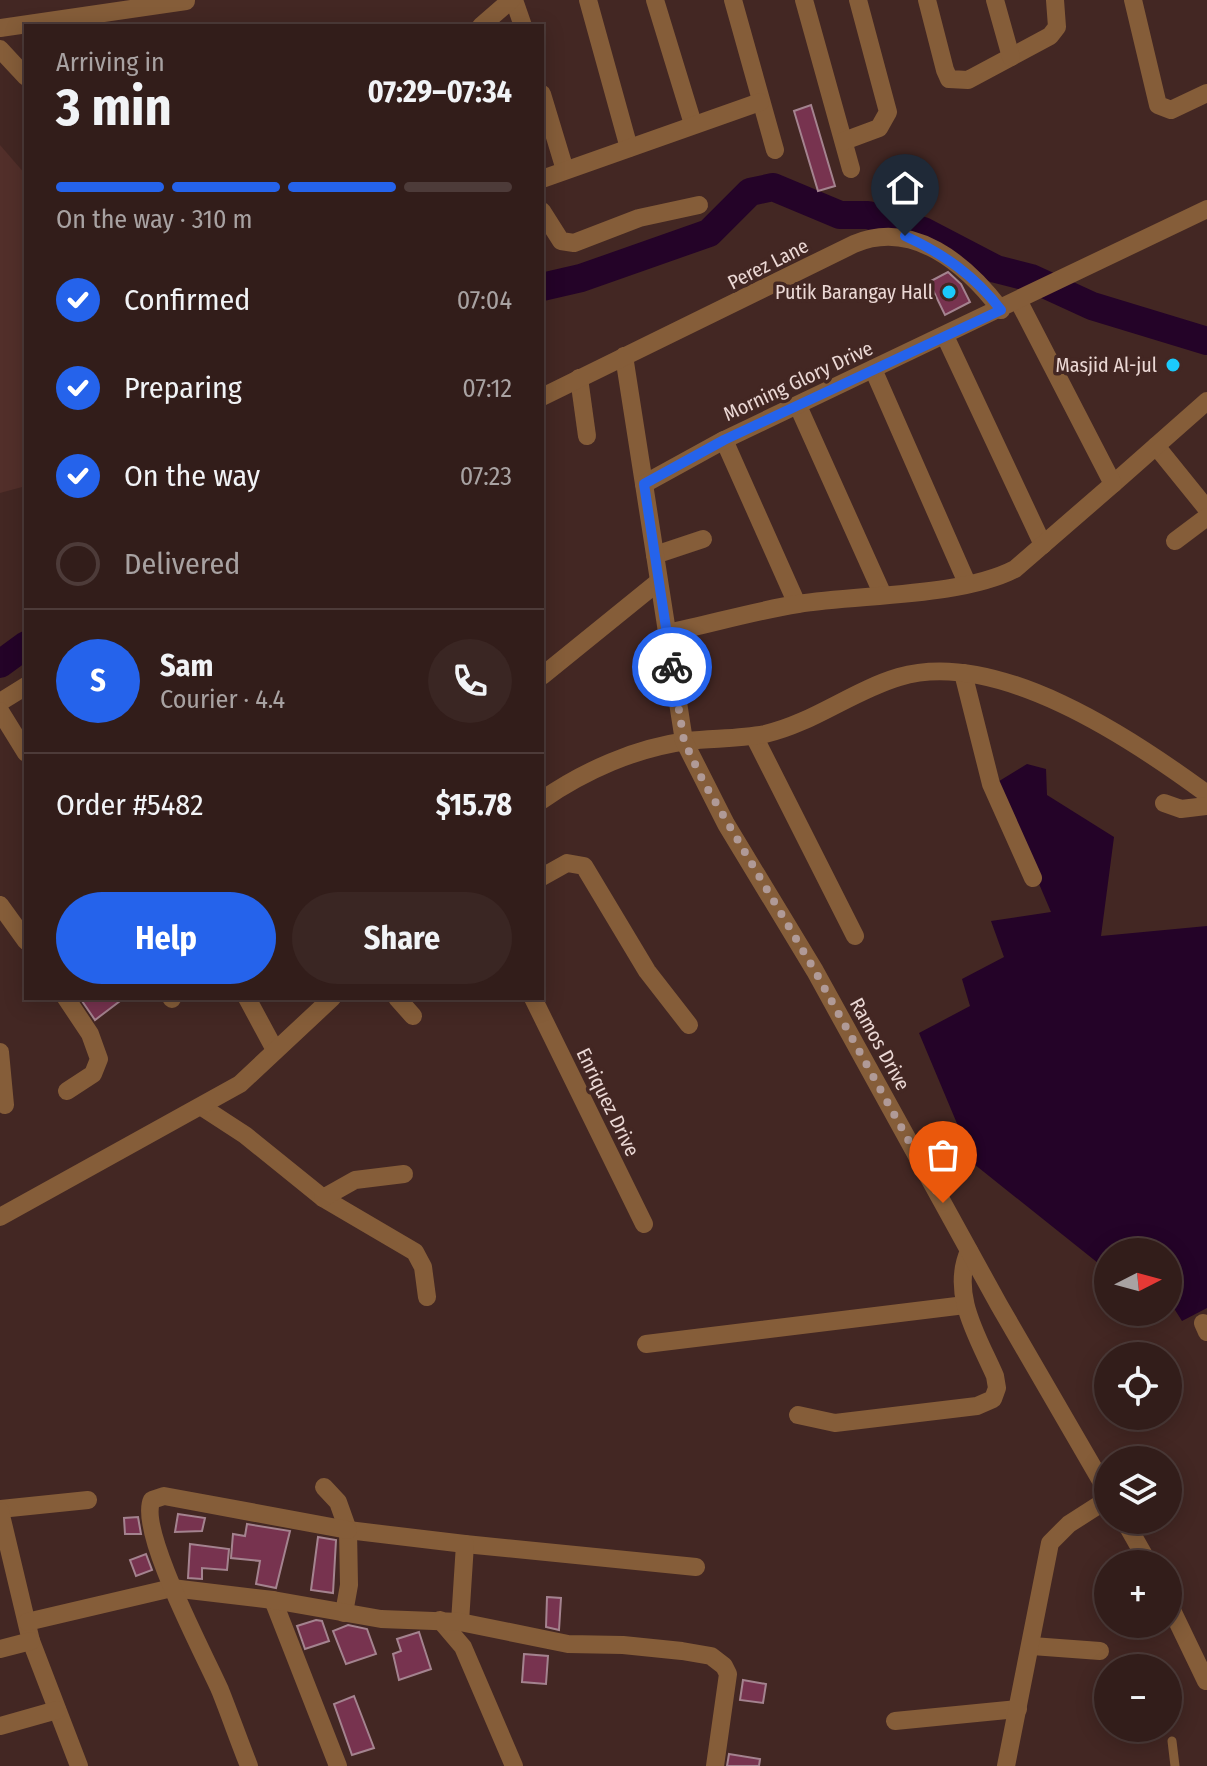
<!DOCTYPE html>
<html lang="en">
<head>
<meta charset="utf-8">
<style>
	:root { --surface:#321d1a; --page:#3a2623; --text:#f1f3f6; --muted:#a8a2a2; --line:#4d3b39; --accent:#2563eb }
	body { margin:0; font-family:"Fira Sans Condensed",sans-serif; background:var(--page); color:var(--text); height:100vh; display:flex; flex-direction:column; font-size:30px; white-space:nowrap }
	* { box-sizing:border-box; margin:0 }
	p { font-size:26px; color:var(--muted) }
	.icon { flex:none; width:44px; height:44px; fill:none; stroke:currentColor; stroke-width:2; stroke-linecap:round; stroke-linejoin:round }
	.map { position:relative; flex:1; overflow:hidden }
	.panel { position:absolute; left:24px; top:24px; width:520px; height:976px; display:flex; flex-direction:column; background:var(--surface); border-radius:0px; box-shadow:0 4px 20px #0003,0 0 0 2px var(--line) }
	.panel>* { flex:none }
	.needle { width:52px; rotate:84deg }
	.buttons { position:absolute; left:1094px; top:1238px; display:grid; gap:16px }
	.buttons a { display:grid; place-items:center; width:88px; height:88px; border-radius:50%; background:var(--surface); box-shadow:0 4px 20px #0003,0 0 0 2px var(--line); font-size:40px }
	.pin { position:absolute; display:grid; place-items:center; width:68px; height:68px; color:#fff; margin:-82px -34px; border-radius:50% 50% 50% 0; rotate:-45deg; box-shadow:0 0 8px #0007 }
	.pin .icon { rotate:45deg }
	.courier { position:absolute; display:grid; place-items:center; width:80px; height:80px; margin:-40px; border:6px solid #2563eb; border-radius:50%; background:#fff; color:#222; box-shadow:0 2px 10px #0007 }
	.summary em { font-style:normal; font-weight:700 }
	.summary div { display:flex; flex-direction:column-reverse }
	.summary { display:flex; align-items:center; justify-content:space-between; height:136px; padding:0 32px }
	h1 { font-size:52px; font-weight:700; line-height:60px }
	.bar { display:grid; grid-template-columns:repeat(4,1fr); gap:12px 8px; align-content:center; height:96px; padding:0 32px }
	.bar i { height:10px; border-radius:6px; background:var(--line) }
	.bar .current { background:var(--accent) }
	.bar p { grid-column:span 4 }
	.line { display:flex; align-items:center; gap:20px; padding:0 32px; border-top:2px solid var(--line) }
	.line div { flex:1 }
	.round { display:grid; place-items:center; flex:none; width:84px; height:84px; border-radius:42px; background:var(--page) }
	ol { padding:0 32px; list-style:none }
	li { display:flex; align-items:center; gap:24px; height:88px }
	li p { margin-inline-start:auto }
	li .icon { padding:8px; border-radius:50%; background:var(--accent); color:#fff; stroke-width:4 }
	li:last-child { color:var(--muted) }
	li i { width:44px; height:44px; border:4px solid var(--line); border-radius:50% }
	.action { display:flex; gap:16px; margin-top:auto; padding:16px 32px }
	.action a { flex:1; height:92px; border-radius:48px; background:var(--accent); color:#fff; font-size:32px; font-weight:700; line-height:92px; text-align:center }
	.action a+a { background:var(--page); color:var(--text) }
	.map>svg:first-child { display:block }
	.built { fill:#522f2a }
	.water { fill:#240328 }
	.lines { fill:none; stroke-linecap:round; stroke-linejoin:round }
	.river { stroke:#240328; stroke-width:28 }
	.building { fill:#77334f; stroke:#a4838f; stroke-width:2 }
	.lane { stroke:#855d39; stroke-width:9 }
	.street { stroke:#855d39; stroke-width:18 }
	.done { stroke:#b09a97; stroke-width:8; stroke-dasharray:0 14.4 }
	.route { stroke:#2563eb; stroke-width:10 }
	.poi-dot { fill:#1bcafc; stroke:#432723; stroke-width:3 }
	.labels { text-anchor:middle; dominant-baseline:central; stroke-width:7; stroke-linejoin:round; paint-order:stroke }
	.street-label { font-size:20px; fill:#ebd8d5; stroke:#432723 }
	.poi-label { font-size:20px; fill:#ebd8d5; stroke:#432723; text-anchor:end }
</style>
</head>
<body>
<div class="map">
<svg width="1207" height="1766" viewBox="0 0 1207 1766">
	<rect width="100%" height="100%" fill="#432723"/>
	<!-- built -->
	<polygon class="built" points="0,145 26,175 26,486 0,493"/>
	<!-- water -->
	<polygon class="water" points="1027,764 1046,769 1047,795 1114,837 1101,936 1207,926 1207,1308 1182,1321 1168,1299 1168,1252 1108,1252 1108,1271 974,1164 919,1033 970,1006 962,979 1004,957 991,921 1051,912 996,783"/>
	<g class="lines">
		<!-- river -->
		<g class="river">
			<polyline points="542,287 581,278 709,233 750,192 773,187 840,215 868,215 923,231 996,269 1031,278 1092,306 1207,341"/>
			<polyline points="0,664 26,645"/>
		</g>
	</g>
	<!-- building -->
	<g class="building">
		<polygon points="811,105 835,186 818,191 794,111"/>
		<polygon points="948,272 961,284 970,302 945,315 929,282"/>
		<polygon points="80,998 124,998 95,1020"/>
		<polygon points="178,1514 205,1518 202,1531 175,1532"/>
		<polygon points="138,1517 141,1534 125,1534 124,1518"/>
		<polygon points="247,1524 290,1531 276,1588 256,1584 260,1561 231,1558 233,1534 245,1536"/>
		<polygon points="318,1537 336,1540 333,1593 311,1590"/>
		<polygon points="190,1544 229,1549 227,1570 202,1568 202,1579 188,1578"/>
		<polygon points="146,1554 152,1570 136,1576 130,1560"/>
		<polygon points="547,1597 561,1598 559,1630 546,1627"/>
		<polygon points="316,1620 322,1621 329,1641 305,1649 297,1626"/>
		<polygon points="348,1625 367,1629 376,1654 346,1664 333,1631"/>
		<polygon points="419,1632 431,1669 399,1680 393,1654 401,1651 397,1639"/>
		<polygon points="524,1654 548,1656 546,1684 522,1682"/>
		<polygon points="743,1680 766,1684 763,1703 740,1700"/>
		<polygon points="354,1696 374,1748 352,1755 334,1704"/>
		<polygon points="729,1754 760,1759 759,1766 727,1766"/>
	</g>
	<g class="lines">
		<!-- lane -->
		<polyline class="lane" points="1172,1741 1175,1766"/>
		<!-- street -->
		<g class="street">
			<polyline points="514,0 523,26"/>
			<polyline points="588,0 629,148"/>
			<polyline points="655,0 693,124"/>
			<polyline points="733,0 775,150"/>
			<polyline points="804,0 851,169"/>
			<polyline points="927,0 945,70 949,79 968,80 1050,36 1057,27 1055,0"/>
			<polyline points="995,0 1011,57"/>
			<polyline points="1133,0 1158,105 1171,110 1207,93"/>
			<polyline points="481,26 511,0"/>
			<polyline points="0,28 186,1"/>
			<polyline points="0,49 26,77"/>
			<polyline points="542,94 565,170"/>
			<polyline points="844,141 879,128 888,112 858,0"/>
			<polyline points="542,179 760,102"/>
			<polyline points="542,211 561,241 574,243 639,218 699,205"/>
			<polyline points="945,336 1043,545"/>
			<polyline points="624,356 644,484"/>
			<polyline points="873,369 967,583"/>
			<polyline points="579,378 587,436"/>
			<path d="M542 397 854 244C913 219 966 264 1001 310"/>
			<polyline points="798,406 882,593"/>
			<polyline points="724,440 797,604"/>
			<polyline points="1156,446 1207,509"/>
			<polyline points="1113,484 1207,401"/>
			<polyline points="1175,541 1207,517"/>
			<polyline points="655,555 703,539"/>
			<path d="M667 633C711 624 754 611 798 604 861 594 961 597 1015 569L1113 484 1019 302"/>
			<polyline points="963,673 991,784 1033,878"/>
			<polyline points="542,676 658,582"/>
			<polyline points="0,702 26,686"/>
			<polyline points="0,711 26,753"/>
			<polyline points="754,736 855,936"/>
			<path d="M542 800C584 771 635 748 687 741 713 738 739 739 765 734 813 723 852 691 899 677 997 648 1131 738 1207 794"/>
			<polyline points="1164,803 1181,809 1207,806"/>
			<polyline points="542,877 567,863 584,866 647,971 689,1025"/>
			<polyline points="0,905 26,941"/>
			<polyline points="66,998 90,1034 99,1059 93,1074 67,1091"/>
			<polyline points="171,998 172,999"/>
			<polyline points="247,998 275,1050"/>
			<polyline points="397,998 413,1016"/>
			<polyline points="533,998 644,1224"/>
			<polyline points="0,1052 5,1105"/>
			<polyline points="202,1107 245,1135 323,1198 415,1252 423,1267 427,1297"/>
			<polyline points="323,1198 355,1180 404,1174"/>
			<polyline points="0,1217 240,1084 332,998"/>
			<polyline points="1203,1323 1207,1332"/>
			<polyline points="646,1344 965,1305"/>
			<path d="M798 1415 835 1423 977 1406 993 1399 997 1388 995 1376C978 1337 950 1294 969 1251"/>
			<polyline points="324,1487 338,1502 348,1530"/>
			<polyline points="1108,1493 999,1305 815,971 726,824 684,741 644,484 724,440 1207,209"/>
			<polyline points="0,1509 88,1500"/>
			<polyline points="0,1511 31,1641 79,1766"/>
			<polyline points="1124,1520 1149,1564"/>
			<polyline points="465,1544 696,1567"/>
			<polyline points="273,1600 338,1766"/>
			<polyline points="1168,1602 1206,1681"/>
			<polyline points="344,1613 349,1585 348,1530 465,1544 460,1622"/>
			<polyline points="440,1620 463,1647 514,1766"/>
			<polyline points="27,1622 172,1588 273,1600 381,1619 460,1622 568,1644 623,1645 682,1651 711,1656 724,1666 728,1674 715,1766"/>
			<polyline points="1032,1646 1100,1651"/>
			<polyline points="0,1649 31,1641"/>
			<polyline points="895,1721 1018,1709"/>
			<polyline points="0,1726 57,1710"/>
			<path d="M249 1766C239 1741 230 1715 220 1690 205 1656 137 1529 152 1500L164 1496 348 1530"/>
			<polyline points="1006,1766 1050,1543 1069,1524 1108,1499"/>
		</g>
	</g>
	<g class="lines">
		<!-- done -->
		<polyline class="done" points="672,667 684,741 703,781 815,971 943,1203"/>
		<!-- route -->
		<path class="route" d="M672 667 644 484 724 440 1001 310C975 276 944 254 905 236"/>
	</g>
	<!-- markers -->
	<g class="poi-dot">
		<circle cx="949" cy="292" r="8"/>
		<circle cx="1173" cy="365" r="8"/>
	</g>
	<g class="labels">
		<!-- street labels -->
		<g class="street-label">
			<text transform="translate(768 264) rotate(-27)">Perez Lane</text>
			<text transform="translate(798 381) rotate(-25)">Morning Glory Drive</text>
			<text transform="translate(880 1044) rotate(61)">Ramos Drive</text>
			<text transform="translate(608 1102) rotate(64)">Enriquez Drive</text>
		</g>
		<!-- poi labels -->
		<g class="poi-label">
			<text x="933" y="292">Putik Barangay Hall</text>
			<text x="1157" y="365">Masjid Al-jul</text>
		</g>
	</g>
</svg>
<div class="buttons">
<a><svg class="needle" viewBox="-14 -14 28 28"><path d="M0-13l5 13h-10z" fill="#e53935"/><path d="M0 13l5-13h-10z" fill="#a8a2a2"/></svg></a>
<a><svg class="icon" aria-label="locate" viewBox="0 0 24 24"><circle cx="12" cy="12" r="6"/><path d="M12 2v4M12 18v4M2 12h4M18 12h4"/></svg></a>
<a><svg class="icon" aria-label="layers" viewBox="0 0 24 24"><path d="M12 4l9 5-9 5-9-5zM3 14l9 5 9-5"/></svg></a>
<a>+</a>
<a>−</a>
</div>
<div class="pin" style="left:943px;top:1203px;background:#ea580c"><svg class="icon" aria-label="bag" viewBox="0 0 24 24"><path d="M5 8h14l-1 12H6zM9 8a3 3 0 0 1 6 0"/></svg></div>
<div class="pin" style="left:905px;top:236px;background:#1f2937"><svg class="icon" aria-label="home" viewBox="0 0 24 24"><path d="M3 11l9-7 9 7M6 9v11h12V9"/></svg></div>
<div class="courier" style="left:672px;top:667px"><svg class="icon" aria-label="bike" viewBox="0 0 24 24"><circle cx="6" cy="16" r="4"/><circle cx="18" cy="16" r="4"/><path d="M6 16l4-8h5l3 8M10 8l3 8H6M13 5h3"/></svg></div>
<section class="panel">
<div class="summary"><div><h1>3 min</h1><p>Arriving in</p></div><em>07:29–07:34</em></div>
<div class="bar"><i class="current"></i><i class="current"></i><i class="current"></i><i></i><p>On the way · 310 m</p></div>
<ol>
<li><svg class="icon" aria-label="check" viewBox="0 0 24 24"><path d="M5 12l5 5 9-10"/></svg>Confirmed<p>07:04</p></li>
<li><svg class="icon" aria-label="check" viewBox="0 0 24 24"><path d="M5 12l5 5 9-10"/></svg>Preparing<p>07:12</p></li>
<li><svg class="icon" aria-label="check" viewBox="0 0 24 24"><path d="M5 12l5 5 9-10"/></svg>On the way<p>07:23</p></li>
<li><i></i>Delivered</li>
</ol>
<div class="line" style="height:144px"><b class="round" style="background:var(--accent);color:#fff">S</b><div><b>Sam</b><p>Courier · 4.4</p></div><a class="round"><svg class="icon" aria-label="phone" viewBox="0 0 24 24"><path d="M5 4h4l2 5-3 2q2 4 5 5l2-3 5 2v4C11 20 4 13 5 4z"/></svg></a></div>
<div class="line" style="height:104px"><div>Order #5482</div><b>$15.78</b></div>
<div class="action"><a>Help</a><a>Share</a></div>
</section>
</div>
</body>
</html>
